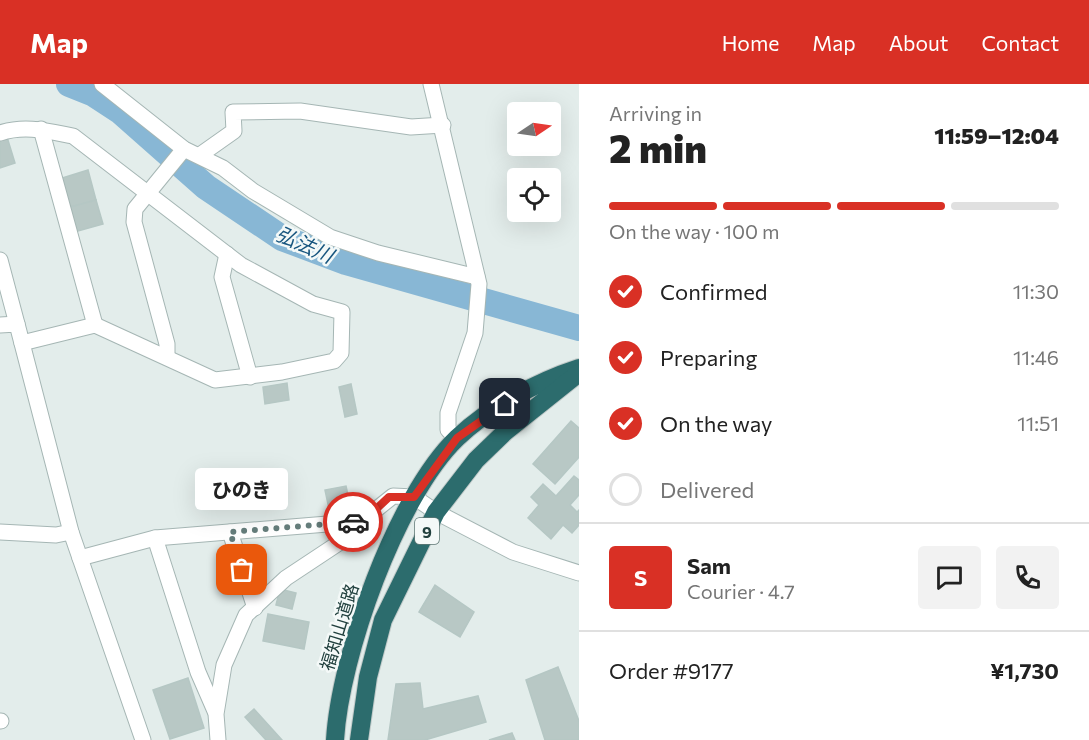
<!DOCTYPE html>
<html lang="en">
<head>
<meta charset="utf-8">
<style>
	:root { --surface:#fff; --page:#f2f2f2; --text:#222; --muted:#767676; --line:#e0e0e0; --accent:#d93025 }
	body { margin:0; font-family:Commissioner,"Noto Sans JP",sans-serif; background:var(--page); color:var(--text); height:100vh; display:flex; flex-direction:column; font-size:22px; white-space:nowrap }
	* { box-sizing:border-box; margin:0 }
	p { font-size:20px; color:var(--muted) }
	.icon { flex:none; width:33px; height:33px; fill:none; stroke:currentColor; stroke-width:2; stroke-linecap:round; stroke-linejoin:round }
	.map { position:relative; flex:1; overflow:hidden }
	.sheet { display:flex; flex-direction:column; background:var(--surface); width:510px }
	.sheet>* { flex:none }
	.needle { width:39px; rotate:77deg }
	.controls { position:absolute; left:507px; top:18px; display:grid; gap:12px }
	.controls a { display:grid; place-items:center; width:54px; height:54px; border-radius:6px; background:var(--surface); box-shadow:0 6px 24px #0002; font-size:30px }
	.pin { position:absolute; display:grid; place-items:center; width:51px; height:51px; color:#fff; margin:-26px; border-radius:12px; box-shadow:0 3px 9px #0006 }
	.courier { position:absolute; display:grid; place-items:center; width:60px; height:60px; margin:-30px; border:4px solid #d93025; border-radius:50%; background:#fff; color:#222; box-shadow:0 2px 8px #0007 }
	.bubble { position:absolute; height:42px; border-radius:6px; background:var(--surface); box-shadow:0 6px 24px #0002; font-size:20px; font-weight:800; line-height:42px; text-align:center }
	.overview em { font-style:normal; font-weight:800 }
	.overview div { display:flex; flex-direction:column-reverse }
	.overview { display:flex; align-items:center; justify-content:space-between; height:102px; padding:0 30px }
	h1 { font-size:39px; font-weight:800; line-height:45px }
	.bar { display:grid; grid-template-columns:repeat(4,1fr); gap:9px 6px; align-content:center; height:72px; padding:0 30px }
	.bar i { height:8px; border-radius:4px; background:var(--line) }
	.bar .current { background:var(--accent) }
	.bar p { grid-column:span 4 }
	.line { display:flex; align-items:center; gap:15px; padding:0 30px; border-top:2px solid var(--line) }
	.line div { flex:1 }
	.round { display:grid; place-items:center; flex:none; width:63px; height:63px; border-radius:6px; background:var(--page) }
	ol { padding:0 30px; list-style:none }
	li { display:flex; align-items:center; gap:18px; height:66px }
	li p { margin-inline-start:auto }
	li .icon { padding:6px; border-radius:50%; background:var(--accent); color:#fff; stroke-width:4 }
	li:last-child { color:var(--muted) }
	li i { width:33px; height:33px; border:3px solid var(--line); border-radius:50% }
	header { display:flex; align-items:center; gap:36px; box-sizing:border-box; height:84px; padding:0 30px; background:var(--accent); color:#fff }
	header strong { font-size:28px }
	nav { display:flex; gap:33px; margin-inline-start:auto; font-size:21px }
	main { display:flex; flex:1; min-height:0 }
	.map>svg:first-child { display:block }
	.lines { fill:none; stroke-linecap:round; stroke-linejoin:round }
	.river { stroke:#88b7d5; stroke-width:26 }
	.building { fill:#b8c8c5; stroke:#b5c7c4; stroke-width:1.5 }
	.minor-casing { stroke:#a5b6b4; stroke-width:17 }
	.highway-casing { stroke:#c1cac9; stroke-width:20 }
	.minor { stroke:#fff; stroke-width:15 }
	.highway { stroke:#2c6c6d; stroke-width:18 }
	.done { stroke:#657d7b; stroke-width:6; stroke-dasharray:0 10.8 }
	.route { stroke:#d93025; stroke-width:8 }
	.labels { text-anchor:middle; dominant-baseline:central; stroke-width:5; stroke-linejoin:round; paint-order:stroke }
	.shield { fill:#f4f9f8; stroke:#607876; stroke-width:1.5 }
	.shield-label { font-size:16px; font-weight:bold; fill:#21403e }
	.street-label { font-size:18px; fill:#21403e; stroke:#f4f9f8 }
	.water-label { font-size:20px; font-style:italic; fill:#18567f; stroke:#f4f9f8 }
</style>
</head>
<body>
<header>
<strong>Map</strong>
<nav><a>Home</a><a>Map</a><a>About</a><a>Contact</a></nav>
</header>
<main>
<div class="map">
<svg width="579" height="656" viewBox="0 0 579 656">
	<rect width="100%" height="100%" fill="#e3edeb"/>
	<g class="lines">
		<!-- river -->
		<polyline class="river" points="69,0 94,10 120,27 206,103 282,154 346,178 579,244"/>
	</g>
	<!-- building -->
	<g class="building">
		<polygon points="7,53 15,79 0,84 0,55"/>
		<polygon points="88,86 96,116 67,124 59,95"/>
		<polygon points="96,116 103,140 74,148 67,124"/>
		<polygon points="287,299 289,316 265,320 263,303"/>
		<polygon points="351,300 357,330 345,333 339,303"/>
		<polygon points="571,337 579,344 579,373 555,400 533,380"/>
		<polygon points="574,392 579,396 579,411 570,421 577,428 579,426 579,441 572,449 563,441 551,455 528,434 539,421 531,413 543,400 556,412"/>
		<polygon points="346,402 350,421 329,425 325,406"/>
		<polygon points="435,501 474,528 460,553 419,528"/>
		<polygon points="280,505 296,509 292,525 276,521"/>
		<polygon points="268,530 309,538 304,565 263,557"/>
		<polygon points="558,583 579,637 579,656 545,656 526,596"/>
		<polygon points="188,594 204,644 170,655 153,606"/>
		<polygon points="420,599 423,625 478,612 486,638 425,656 388,656 396,600"/>
		<polygon points="254,625 282,656 266,656 245,633"/>
		<polygon points="512,649 515,656 489,656"/>
	</g>
	<g class="lines">
		<!-- minor casing -->
		<g class="minor-casing">
			<g id="minor">
				<polyline points="102,0 184,65 223,84 253,107 330,153 378,169 477,193"/>
				<polyline points="431,0 479,200 475,249 448,329 448,346 457,354"/>
				<polyline points="41,45 95,241"/>
				<path d="M0 49C25 41 47 47 73 52L241 181 313 220 342 228 341 269 334 277 282 288 215 296 95 241 22 259"/>
				<polyline points="200,71 234,47 233,28 300,27 411,43 443,41"/>
				<polyline points="227,170 222,193 250,293"/>
				<polyline points="0,176 17,240"/>
				<polyline points="0,241 17,240 71,448 143,656"/>
				<polyline points="167,273 167,260 134,138 135,125 184,65"/>
				<polyline points="0,448 56,451 71,448"/>
				<polyline points="230,448 255,524"/>
				<polyline points="155,454 198,588 215,627"/>
				<polyline points="80,474 155,454 352,438 373,428 393,412 414,413 436,428 513,468 579,489"/>
				<polyline points="0,637 1,637"/>
				<polyline points="218,656 216,630 224,581 246,531 286,494 372,437"/>
			</g>
		</g>
		<!-- highway casing -->
		<g class="highway-casing">
			<g id="highway">
				<path d="M335 656C340 572 396 413 457 354 490 323 536 298 579 284"/>
				<polyline points="359,656 368,593 383,536 436,428 476,376 505,348 579,289"/>
			</g>
		</g>
		<!-- minor -->
		<use href="#minor" class="minor"/>
		<!-- highway -->
		<use href="#highway" class="highway"/>
	</g>
	<g class="lines">
		<!-- done -->
		<polyline class="done" points="242,486 230,448 353,438"/>
		<!-- route -->
		<polyline class="route" points="353,438 373,428 389,413 414,413 457,354 505,320"/>
	</g>
	<g class="labels">
		<!-- shield labels -->
		<rect class="shield" x="415" y="434" width="24" height="26" rx="4.5"/>
		<g class="shield-label">
			<text x="427" y="447">9</text>
		</g>
		<!-- street labels -->
		<g class="street-label">
			<text transform="translate(339 543) rotate(-73)">福知山道路</text>
		</g>
		<!-- water labels -->
		<g class="water-label">
			<text transform="translate(305 160) rotate(24)">弘法川</text>
		</g>
	</g>
</svg>
<div class="controls">
<a><svg class="needle" viewBox="-14 -14 28 28"><path d="M0-13l5 13h-10z" fill="#e53935"/><path d="M0 13l5-13h-10z" fill="#767676"/></svg></a>
<a><svg class="icon" aria-label="locate" viewBox="0 0 24 24"><circle cx="12" cy="12" r="6"/><path d="M12 2v4M12 18v4M2 12h4M18 12h4"/></svg></a>
</div>
<div class="pin" style="left:242px;top:486px;background:#ea580c"><svg class="icon" aria-label="bag" viewBox="0 0 24 24"><path d="M5 8h14l-1 12H6zM9 8a3 3 0 0 1 6 0"/></svg></div>
<div class="pin" style="left:505px;top:320px;background:#1f2937"><svg class="icon" aria-label="home" viewBox="0 0 24 24"><path d="M3 11l9-7 9 7M6 9v11h12V9"/></svg></div>
<div class="courier" style="left:353px;top:438px"><svg class="icon" aria-label="car" viewBox="0 0 24 24"><path d="M5 17H2v-5l4-1 3-4h7l3 4 3 1v5h-3M9 17h6M6 11h13"/><circle cx="7" cy="17" r="2"/><circle cx="17" cy="17" r="2"/></svg></div>
<div class="bubble" style="left:195px;top:384px;width:93px">ひのき</div>
</div>
<section class="sheet">
<div class="overview"><div><h1>2 min</h1><p>Arriving in</p></div><em>11:59–12:04</em></div>
<div class="bar"><i class="current"></i><i class="current"></i><i class="current"></i><i></i><p>On the way · 100 m</p></div>
<ol>
<li><svg class="icon" aria-label="check" viewBox="0 0 24 24"><path d="M5 12l5 5 9-10"/></svg>Confirmed<p>11:30</p></li>
<li><svg class="icon" aria-label="check" viewBox="0 0 24 24"><path d="M5 12l5 5 9-10"/></svg>Preparing<p>11:46</p></li>
<li><svg class="icon" aria-label="check" viewBox="0 0 24 24"><path d="M5 12l5 5 9-10"/></svg>On the way<p>11:51</p></li>
<li><i></i>Delivered</li>
</ol>
<div class="line" style="height:108px"><b class="round" style="background:var(--accent);color:#fff">S</b><div><b>Sam</b><p>Courier · 4.7</p></div><a class="round"><svg class="icon" aria-label="chat" viewBox="0 0 24 24"><path d="M4 5h16v11H9l-5 4z"/></svg></a><a class="round"><svg class="icon" aria-label="phone" viewBox="0 0 24 24"><path d="M5 4h4l2 5-3 2q2 4 5 5l2-3 5 2v4C11 20 4 13 5 4z"/></svg></a></div>
<div class="line" style="height:78px"><div>Order #9177</div><b>¥1,730</b></div>
</section>
</main>
</body>
</html>
